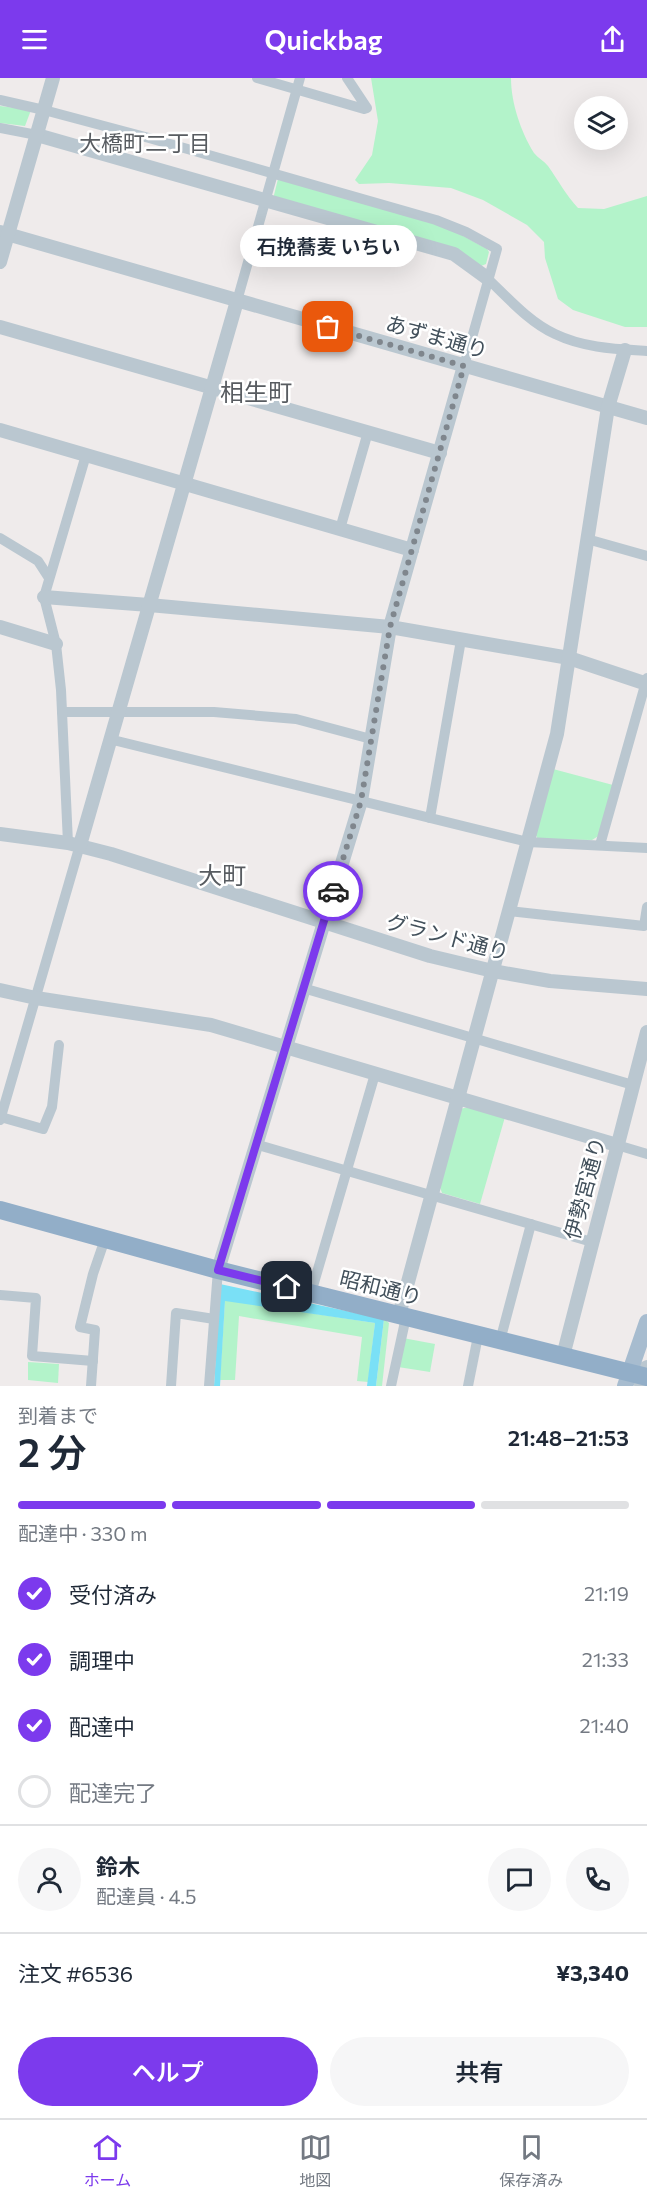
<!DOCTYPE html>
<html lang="ja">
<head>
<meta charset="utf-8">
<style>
	:root { --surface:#fff; --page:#f6f6f7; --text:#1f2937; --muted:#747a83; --line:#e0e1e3; --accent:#7c3aed }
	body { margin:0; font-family:Commissioner,"Noto Sans JP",sans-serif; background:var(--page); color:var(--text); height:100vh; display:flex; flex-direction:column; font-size:22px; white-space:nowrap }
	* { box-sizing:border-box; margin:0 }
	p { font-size:20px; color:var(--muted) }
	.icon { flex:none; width:33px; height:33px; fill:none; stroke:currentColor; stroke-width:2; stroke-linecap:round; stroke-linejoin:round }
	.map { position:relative; height:1308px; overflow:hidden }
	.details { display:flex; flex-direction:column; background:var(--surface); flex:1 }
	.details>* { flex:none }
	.fabs { position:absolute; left:574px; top:18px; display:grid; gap:12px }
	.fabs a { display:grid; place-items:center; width:54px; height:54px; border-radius:50%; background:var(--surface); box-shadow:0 6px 24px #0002; font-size:30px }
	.pin { position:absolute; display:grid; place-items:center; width:51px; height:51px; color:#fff; margin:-26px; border-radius:12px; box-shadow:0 3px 9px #0006 }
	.courier { position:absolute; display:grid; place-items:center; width:60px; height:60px; margin:-30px; border:4px solid #7c3aed; border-radius:50%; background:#fff; color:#222; box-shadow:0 2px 8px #0007 }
	.bubble { position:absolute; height:42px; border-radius:21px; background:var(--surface); box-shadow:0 6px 24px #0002; font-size:20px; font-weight:600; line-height:42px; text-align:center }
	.overview em { font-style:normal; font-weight:600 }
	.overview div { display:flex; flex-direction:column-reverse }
	.overview { display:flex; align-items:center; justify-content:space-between; height:102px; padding:0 18px }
	h1 { font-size:39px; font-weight:600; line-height:45px }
	.bar { display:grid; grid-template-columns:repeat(4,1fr); gap:9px 6px; align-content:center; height:72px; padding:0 18px }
	.bar i { height:8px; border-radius:4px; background:var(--line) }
	.bar .selected { background:var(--accent) }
	.bar p { grid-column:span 4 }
	.line { display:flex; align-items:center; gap:15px; padding:0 18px; border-top:2px solid var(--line) }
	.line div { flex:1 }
	.round { display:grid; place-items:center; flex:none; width:63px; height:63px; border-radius:32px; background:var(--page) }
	ol { padding:0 18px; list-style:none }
	li { display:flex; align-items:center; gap:18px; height:66px }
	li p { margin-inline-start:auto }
	li .icon { padding:6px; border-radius:50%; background:var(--accent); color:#fff; stroke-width:4 }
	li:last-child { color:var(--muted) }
	li i { width:33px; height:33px; border:3px solid var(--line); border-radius:50% }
	.button { display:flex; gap:12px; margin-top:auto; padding:12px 18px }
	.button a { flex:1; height:69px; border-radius:36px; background:var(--accent); color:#fff; font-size:24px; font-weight:600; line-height:69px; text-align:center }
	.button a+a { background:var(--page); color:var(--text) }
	header { display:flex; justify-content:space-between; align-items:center; height:78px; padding:0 18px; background:var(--accent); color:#fff; font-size:27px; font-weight:600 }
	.dock { display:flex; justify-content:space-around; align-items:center; height:84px; border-top:2px solid var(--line); background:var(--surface); font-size:16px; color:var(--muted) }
	.dock a { display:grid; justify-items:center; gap:3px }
	.dock .selected { color:var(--accent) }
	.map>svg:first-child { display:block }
	.green { fill:#b3f3ca }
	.water { fill:#7ae0f6 }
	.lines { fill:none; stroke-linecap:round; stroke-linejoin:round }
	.minor { stroke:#bac7d0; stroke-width:10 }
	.tertiary { stroke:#bac7d0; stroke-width:14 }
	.primary { stroke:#a7bccf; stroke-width:16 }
	.trunk { stroke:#92aec8; stroke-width:18 }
	.done { stroke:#7f868d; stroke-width:6; stroke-dasharray:0 10.8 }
	.route { stroke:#7c3aed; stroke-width:8 }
	.labels { text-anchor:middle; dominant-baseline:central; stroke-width:5; stroke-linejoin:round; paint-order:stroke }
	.street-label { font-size:21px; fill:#42505b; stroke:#fff }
	.neighbourhood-label { font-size:22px; fill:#585c61; stroke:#fff }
	.quarter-label { font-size:24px; fill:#585c61; stroke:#fff }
</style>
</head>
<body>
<header><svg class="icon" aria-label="menu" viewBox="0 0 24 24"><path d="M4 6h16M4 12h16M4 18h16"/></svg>Quickbag<svg class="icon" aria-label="share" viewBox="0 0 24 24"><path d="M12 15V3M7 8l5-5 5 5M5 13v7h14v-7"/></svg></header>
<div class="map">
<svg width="647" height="1308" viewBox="0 0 647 1308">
	<rect width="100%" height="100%" fill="#efebeb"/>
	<!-- green -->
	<g class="green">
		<path d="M371 0H511C511 25 521 54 534 75 538 80 544 83 548 88 558 102 566 117 578 130L604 131 647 118V249H625L573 232 558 221 545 180 544 164 527 147 483 122 451 110 389 105 359 106 355 102 372 77 378 43Z"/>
		<polygon points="0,28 31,32 25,48 0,45"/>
		<polygon points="278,101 447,149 487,171 489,174 486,186 481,188 273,121"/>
		<polygon points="553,691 613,707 600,757 592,762 538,761 535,756"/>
		<polygon points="469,1029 505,1039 480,1126 442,1115 440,1109 460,1031"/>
		<polygon points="225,1222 375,1245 368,1304 357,1303 362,1259 239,1238 235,1302 220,1302"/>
		<polygon points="384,1241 389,1245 382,1308 376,1308"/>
		<polygon points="403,1260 435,1266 430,1294 398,1289"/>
		<polygon points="28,1284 59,1286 58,1305 28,1302"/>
	</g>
	<!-- water -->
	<polygon class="water" points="220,1206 384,1241 376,1308 367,1308 375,1245 225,1223 220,1308 214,1308"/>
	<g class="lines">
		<!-- minor -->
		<g class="minor">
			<polyline points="257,0 364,31 367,30 347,0"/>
			<polyline points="0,22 44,32 149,60 436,142 466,154 497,171 464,288"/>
			<polyline points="0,50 37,57"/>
			<path d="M487 200C508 220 529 244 555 256 584 270 616 271 647 273"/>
			<polyline points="237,223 300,0"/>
			<polyline points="340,451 368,354"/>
			<polyline points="0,460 38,483 49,500"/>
			<polyline points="587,461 647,478"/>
			<polyline points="62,634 214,634 296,641 371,661"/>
			<polyline points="109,661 528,764 647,770"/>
			<polyline points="430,740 461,562"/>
			<polyline points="68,765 61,612 56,566 44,519 86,377"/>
			<polyline points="600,767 647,600"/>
			<polyline points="509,833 644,848 647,829"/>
			<polyline points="303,910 633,1007"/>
			<polyline points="1,1039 43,1051 52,1029 59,967"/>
			<polyline points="0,1042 80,767"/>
			<polyline points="255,1066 592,1164"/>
			<polyline points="617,1067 647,1076"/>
			<polyline points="311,1215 375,996"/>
			<polyline points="0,1217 36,1220 32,1278 93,1283"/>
			<polyline points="500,1263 531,1146"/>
			<polyline points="91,1308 95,1252 80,1249 93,1196 105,1161"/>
			<polyline points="171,1308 176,1235 214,1241"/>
			<polyline points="209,1308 218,1192"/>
			<polyline points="391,1308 406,1239"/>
			<polyline points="468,1308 478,1258"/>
			<polyline points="641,1308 630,1295 647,1287"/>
		</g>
		<!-- tertiary -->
		<g class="tertiary">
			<polyline points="37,57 454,176 487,200"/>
			<polyline points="0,154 647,340"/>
			<polyline points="0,184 53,0"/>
			<polyline points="0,249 440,375"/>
			<polyline points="0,352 412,472"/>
			<polyline points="44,519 149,527 390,549 569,580 647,606"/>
			<polyline points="0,549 56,566"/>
			<polyline points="0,756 68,765 111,776 430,878 493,893 550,903 647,911"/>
			<polyline points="80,767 237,223"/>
			<polyline points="0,912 36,920 211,947 617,1067"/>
			<polyline points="218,1192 361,723 390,549 464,288"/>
			<polyline points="399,1237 557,656 608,329 625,272"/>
			<polyline points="563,1278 647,954"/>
		</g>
		<!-- primary -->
		<polyline class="primary" points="625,1308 647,1244"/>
		<!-- trunk -->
		<polyline class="trunk" points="0,1132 218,1192 647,1299"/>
	</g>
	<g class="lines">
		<!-- done -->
		<polyline class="done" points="328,249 464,288 390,549 361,723 333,813"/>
		<!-- route -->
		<polyline class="route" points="287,1209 218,1192 333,813"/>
	</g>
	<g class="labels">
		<!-- street labels -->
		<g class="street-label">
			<text transform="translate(437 258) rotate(16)">あずま通り</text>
			<text transform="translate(448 858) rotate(15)">グランド通り</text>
			<text transform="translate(584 1110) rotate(-75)">伊勢宮通り</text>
			<text transform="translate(381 1209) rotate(14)">昭和通り</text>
		</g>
		<!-- neighbourhood labels -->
		<g class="neighbourhood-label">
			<text x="145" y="64">大橋町二丁目</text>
		</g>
		<!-- quarter labels -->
		<g class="quarter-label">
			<text x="256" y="313">相生町</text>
			<text x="222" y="796">大町</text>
		</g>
	</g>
</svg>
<div class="fabs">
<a><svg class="icon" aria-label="layers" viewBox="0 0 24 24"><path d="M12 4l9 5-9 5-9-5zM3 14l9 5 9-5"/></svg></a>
</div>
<div class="pin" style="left:328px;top:249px;background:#ea580c"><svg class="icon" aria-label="bag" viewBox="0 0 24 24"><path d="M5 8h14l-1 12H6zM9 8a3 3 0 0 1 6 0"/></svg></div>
<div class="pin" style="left:287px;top:1209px;background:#1f2937"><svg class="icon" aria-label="home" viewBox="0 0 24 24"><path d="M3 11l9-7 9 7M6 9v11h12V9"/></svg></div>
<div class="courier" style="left:333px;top:813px"><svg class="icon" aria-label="car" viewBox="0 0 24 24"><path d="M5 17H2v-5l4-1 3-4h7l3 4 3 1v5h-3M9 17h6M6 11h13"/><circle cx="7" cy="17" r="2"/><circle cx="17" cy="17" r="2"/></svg></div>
<div class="bubble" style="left:240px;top:147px;width:177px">石挽蕎麦 いちい</div>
</div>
<section class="details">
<div class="overview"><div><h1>2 分</h1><p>到着まで</p></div><em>21:48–21:53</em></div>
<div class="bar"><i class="selected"></i><i class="selected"></i><i class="selected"></i><i></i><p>配達中 · 330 m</p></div>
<ol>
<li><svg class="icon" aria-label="check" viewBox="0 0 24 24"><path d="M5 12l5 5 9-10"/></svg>受付済み<p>21:19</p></li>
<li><svg class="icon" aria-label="check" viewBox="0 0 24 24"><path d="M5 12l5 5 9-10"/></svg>調理中<p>21:33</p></li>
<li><svg class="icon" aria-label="check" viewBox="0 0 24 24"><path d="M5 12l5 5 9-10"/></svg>配達中<p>21:40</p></li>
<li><i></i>配達完了</li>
</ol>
<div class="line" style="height:108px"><a class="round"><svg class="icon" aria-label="person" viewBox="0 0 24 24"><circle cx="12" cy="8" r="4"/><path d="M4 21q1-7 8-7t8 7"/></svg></a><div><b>鈴木</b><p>配達員 · 4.5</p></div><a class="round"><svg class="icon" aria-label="chat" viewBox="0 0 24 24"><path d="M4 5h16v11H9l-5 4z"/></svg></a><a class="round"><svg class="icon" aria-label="phone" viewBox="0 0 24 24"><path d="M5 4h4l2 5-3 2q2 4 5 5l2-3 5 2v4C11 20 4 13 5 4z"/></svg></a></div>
<div class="line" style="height:78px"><div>注文 #6536</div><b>¥3,340</b></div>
<div class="button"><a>ヘルプ</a><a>共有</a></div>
</section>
<nav class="dock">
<a class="selected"><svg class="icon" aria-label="home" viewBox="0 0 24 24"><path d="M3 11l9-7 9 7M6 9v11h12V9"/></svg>ホーム</a>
<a><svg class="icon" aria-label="map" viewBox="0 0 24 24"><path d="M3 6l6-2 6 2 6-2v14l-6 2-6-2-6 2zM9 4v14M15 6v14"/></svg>地図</a>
<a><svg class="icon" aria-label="saved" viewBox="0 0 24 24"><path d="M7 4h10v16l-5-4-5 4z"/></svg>保存済み</a>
</nav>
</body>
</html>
